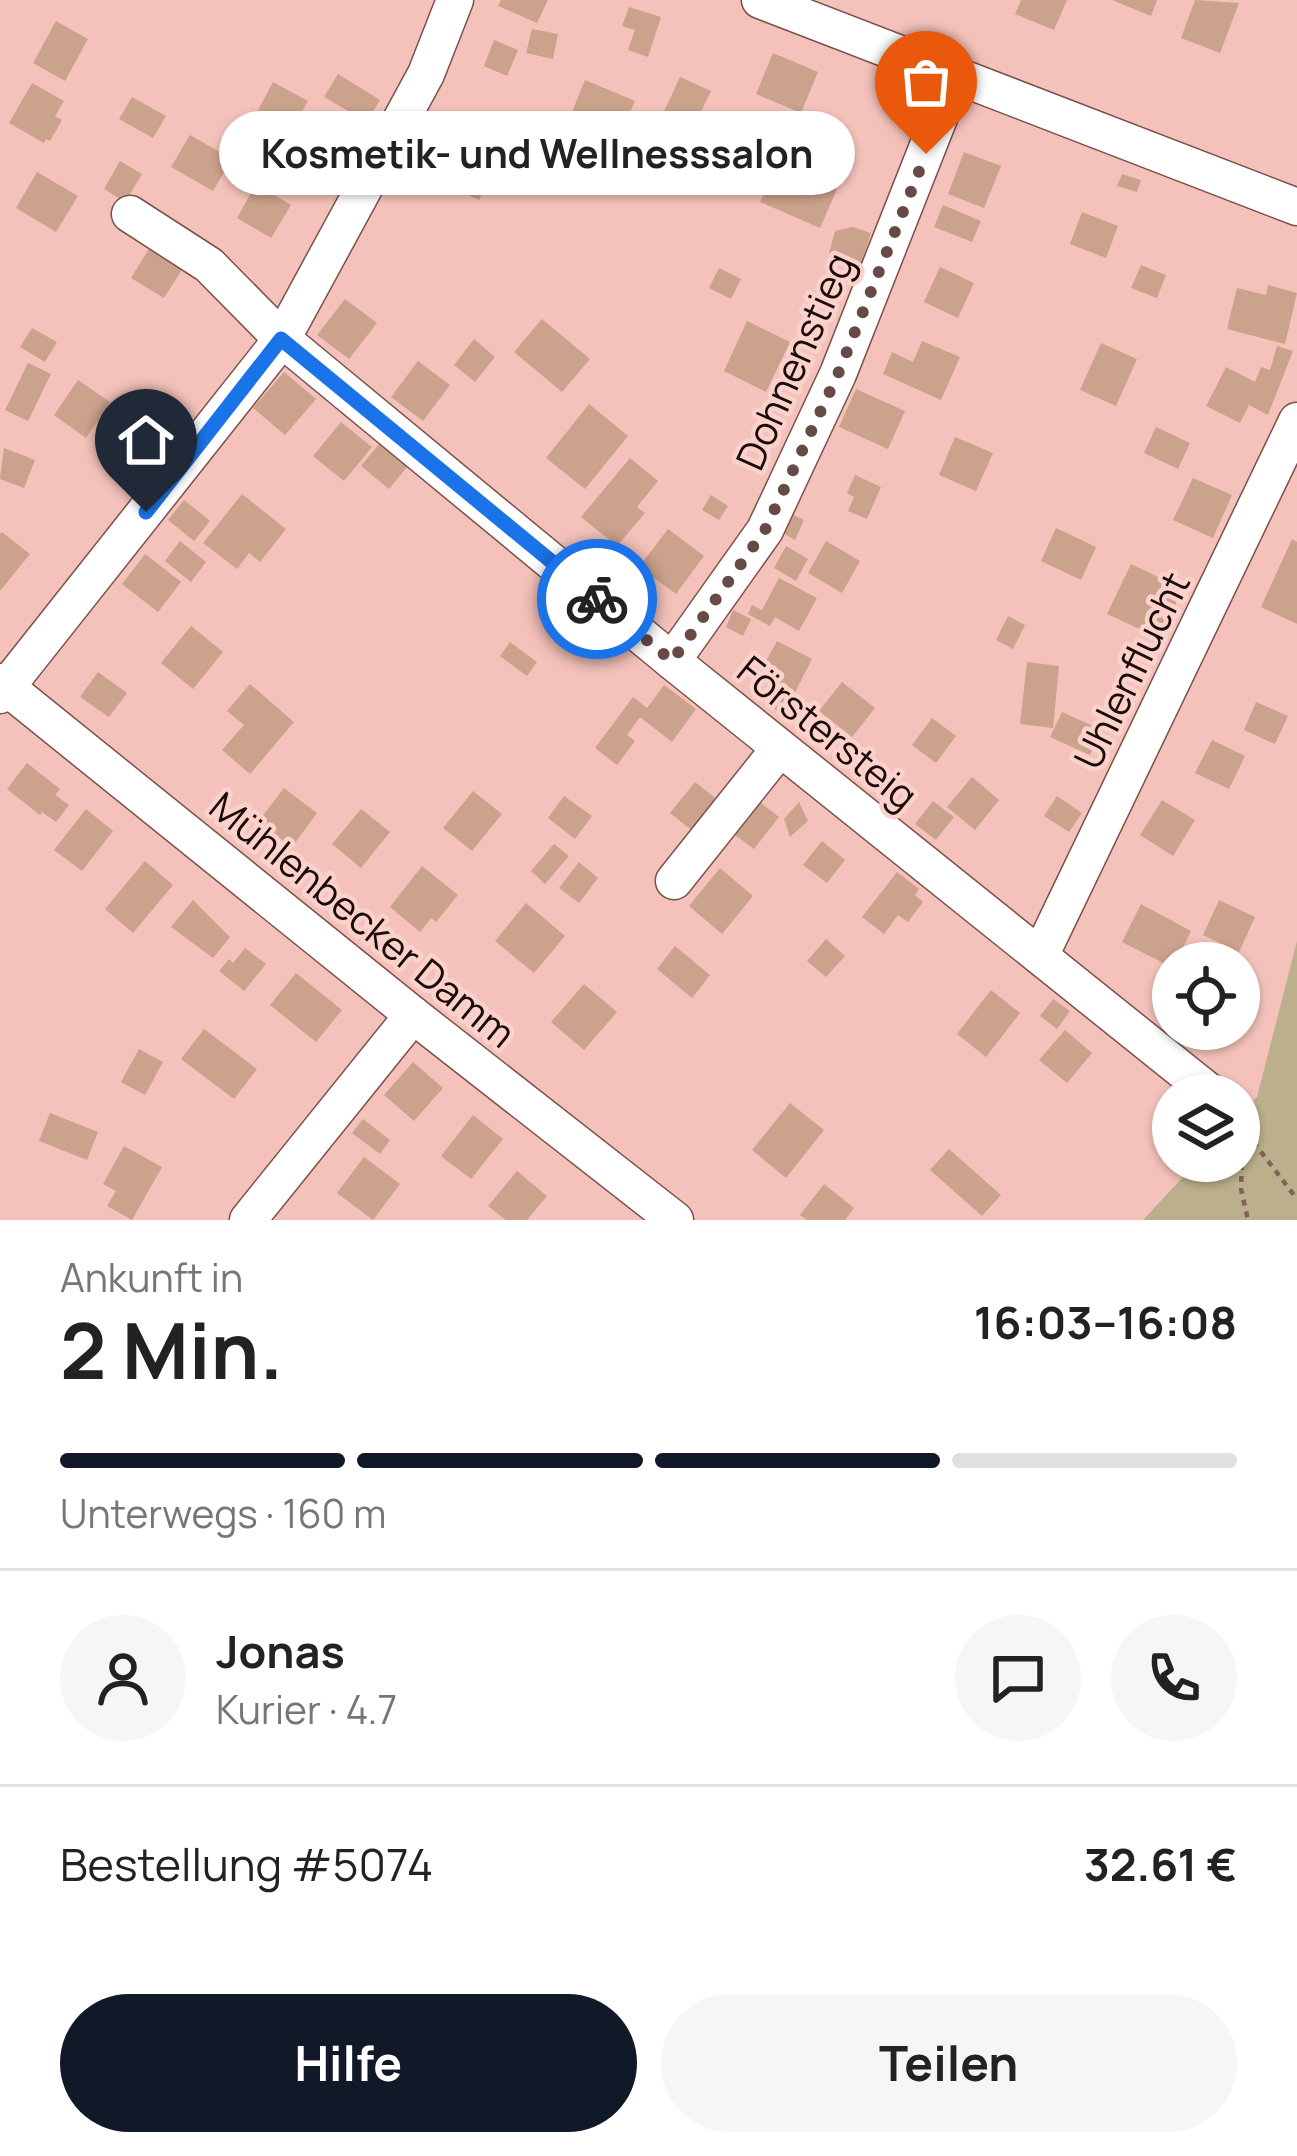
<!DOCTYPE html>
<html lang="de">
<head>
<meta charset="utf-8">
<style>
	:root { --surface:#fff; --page:#f6f6f6; --text:#222; --muted:#767676; --line:#e0e0e0; --accent:#111827 }
	body { margin:0; font-family:Manrope,sans-serif; background:var(--page); color:var(--text); height:100vh; display:flex; flex-direction:column; font-size:45px; white-space:nowrap }
	* { box-sizing:border-box; margin:0 }
	p { font-size:39px; color:var(--muted) }
	.icon { flex:none; width:66px; height:66px; fill:none; stroke:currentColor; stroke-width:2; stroke-linecap:round; stroke-linejoin:round }
	.map { position:relative; height:1220px; overflow:hidden }
	.drawer { display:flex; flex-direction:column; background:var(--surface); flex:1 }
	.drawer>* { flex:none }
	.tools { position:absolute; left:1152px; top:942px; display:grid; gap:24px }
	.tools a { display:grid; place-items:center; width:108px; height:108px; border-radius:50%; background:var(--surface); box-shadow:0 3px 9px #0004; font-size:60px }
	.pin { position:absolute; display:grid; place-items:center; width:102px; height:102px; color:#fff; margin:-123px -51px; border-radius:50% 50% 50% 0; rotate:-45deg; box-shadow:0 0 12px #0007 }
	.pin .icon { rotate:45deg }
	.courier { position:absolute; display:grid; place-items:center; width:120px; height:120px; margin:-60px; border:9px solid #1a73e8; border-radius:50%; background:#fff; color:#222; box-shadow:0 3px 15px #0007 }
	.bubble { position:absolute; height:84px; border-radius:42px; background:var(--surface); box-shadow:0 3px 9px #0004; font-size:39px; font-weight:700; line-height:84px; text-align:center }
	.overview em { font-style:normal; font-weight:700 }
	.overview div { display:flex; flex-direction:column-reverse }
	.overview { display:flex; align-items:center; justify-content:space-between; height:204px; padding:0 60px }
	h1 { font-size:78px; font-weight:700; line-height:90px }
	.bar { display:grid; grid-template-columns:repeat(4,1fr); gap:18px 12px; align-content:center; height:144px; padding:0 60px }
	.bar i { height:15px; border-radius:9px; background:var(--line) }
	.bar .active { background:var(--accent) }
	.bar p { grid-column:span 4 }
	.line { display:flex; align-items:center; gap:30px; padding:0 60px; border-top:3px solid var(--line) }
	.line div { flex:1 }
	.round { display:grid; place-items:center; flex:none; width:126px; height:126px; border-radius:63px; background:var(--page) }
	.button { display:flex; gap:24px; margin-top:auto; padding:24px 60px }
	.button a { flex:1; height:138px; border-radius:72px; background:var(--accent); color:#fff; font-size:48px; font-weight:700; line-height:138px; text-align:center }
	.button a+a { background:var(--page); color:var(--text) }
	.map>svg:first-child { display:block }
	.green { fill:#bcaf8c }
	.building { fill:#cba28b }
	.lines { fill:none; stroke-linecap:round; stroke-linejoin:round }
	.minor-casing { stroke:#7b514a; stroke-width:39 }
	.path { stroke:#82615d; stroke-width:4.5; stroke-dasharray:6 6; stroke-linecap:butt }
	.minor { stroke:#fff; stroke-width:36 }
	.done { stroke:#664a46; stroke-width:12; stroke-dasharray:0 21.6 }
	.route { stroke:#1a73e8; stroke-width:15 }
	.labels { text-anchor:middle; dominant-baseline:central; stroke-width:9; stroke-linejoin:round; paint-order:stroke }
	.street-label { font-size:39px; fill:#1a0a08; stroke:#fad2cb }
</style>
</head>
<body>
<div class="map">
<svg width="1297" height="1220" viewBox="0 0 1297 1220">
	<rect width="100%" height="100%" fill="#f4c2ba"/>
	<!-- green -->
	<polygon class="green" points="1297,941 1297,1220 1143,1220 1198,1161 1239,1161 1239,1117 1257,1097"/>
	<!-- building -->
	<g class="building">
		<polygon points="501,0 548,0 537,23 498,6"/>
		<polygon points="1021,0 1067,0 1054,30 1015,14"/>
		<polygon points="1112,0 1157,0 1151,16"/>
		<polygon points="1195,0 1239,3 1220,53 1181,38"/>
		<polygon points="629,7 661,17 648,57 628,50 635,30 622,26"/>
		<polygon points="56,21 88,39 65,81 33,63"/>
		<polygon points="532,29 558,34 553,59 526,53"/>
		<polygon points="494,40 518,50 507,76 484,66"/>
		<polygon points="773,53 818,72 801,113 756,94"/>
		<polygon points="338,74 380,100 367,122 324,97"/>
		<polygon points="680,77 711,91 691,132 661,118"/>
		<polygon points="585,80 635,101 614,149 565,129"/>
		<polygon points="273,82 308,101 284,145 249,127"/>
		<polygon points="32,83 64,101 55,116 62,120 50,141 46,139 44,143 9,123"/>
		<polygon points="132,97 166,116 153,138 119,119"/>
		<polygon points="190,135 232,159 213,191 171,167"/>
		<polygon points="451,136 498,159 479,200 431,177"/>
		<polygon points="964,152 1001,166 984,208 948,194"/>
		<polygon points="120,161 142,174 125,202 104,189"/>
		<polygon points="778,162 837,189 820,228 760,202"/>
		<polygon points="37,172 78,196 56,232 16,208"/>
		<polygon points="1122,174 1141,180 1137,192 1117,186"/>
		<polygon points="256,184 291,205 271,238 237,218"/>
		<polygon points="943,205 981,221 972,242 934,227"/>
		<polygon points="1082,212 1118,226 1106,258 1070,244"/>
		<polygon points="853,227 871,233 861,264 829,253 835,231"/>
		<polygon points="155,239 188,260 164,298 131,278"/>
		<polygon points="1141,265 1166,275 1157,298 1131,288"/>
		<polygon points="940,267 974,283 958,318 924,302"/>
		<polygon points="719,268 741,279 731,299 709,288"/>
		<polygon points="1268,285 1297,293 1285,344 1227,329 1237,288 1266,295"/>
		<polygon points="345,299 377,323 349,359 317,335"/>
		<polygon points="542,319 590,359 562,392 514,352"/>
		<polygon points="747,321 790,342 766,392 724,371"/>
		<polygon points="32,328 57,342 45,362 20,347"/>
		<polygon points="474,339 495,357 475,382 454,365"/>
		<polygon points="922,341 960,357 941,400 883,374 892,352 913,362"/>
		<polygon points="1101,343 1137,359 1116,406 1080,390"/>
		<polygon points="1277,346 1293,351 1268,415 1249,405 1240,423 1206,406 1226,367 1255,382 1261,367 1270,370"/>
		<polygon points="418,361 450,385 423,421 391,397"/>
		<polygon points="28,363 51,374 28,421 5,410"/>
		<polygon points="284,372 316,399 285,435 253,408"/>
		<polygon points="78,380 110,402 86,438 54,415"/>
		<polygon points="856,389 905,411 888,449 839,427"/>
		<polygon points="589,404 628,436 585,489 546,458"/>
		<polygon points="341,422 372,447 344,481 313,456"/>
		<polygon points="1156,427 1190,443 1178,469 1144,453"/>
		<polygon points="955,437 993,453 976,491 939,475"/>
		<polygon points="379,444 407,467 389,489 361,466"/>
		<polygon points="4,448 35,460 24,488 0,479"/>
		<polygon points="630,458 658,481 637,507 645,513 617,546 581,517"/>
		<polygon points="855,475 881,487 867,519 848,511 854,497 847,493"/>
		<polygon points="1193,478 1232,495 1213,538 1173,520"/>
		<polygon points="242,494 286,529 260,562 249,553 237,569 203,543"/>
		<polygon points="711,495 728,506 719,520 702,510"/>
		<polygon points="184,500 210,521 194,541 168,520"/>
		<polygon points="790,513 804,520 795,540 781,532"/>
		<polygon points="1056,528 1096,547 1081,580 1041,561"/>
		<polygon points="668,529 704,556 676,594 639,567"/>
		<polygon points="2,532 30,554 0,591 0,534"/>
		<polygon points="1292,539 1297,542 1297,624 1261,607"/>
		<polygon points="180,541 206,562 191,582 165,561"/>
		<polygon points="826,541 860,561 842,593 808,573"/>
		<polygon points="786,546 808,559 796,581 774,568"/>
		<polygon points="145,554 181,582 158,612 122,584"/>
		<polygon points="1131,564 1183,589 1159,638 1107,614"/>
		<polygon points="779,578 817,598 799,631 775,617 770,626 748,614 752,605 762,610"/>
		<polygon points="733,610 751,619 743,636 726,627"/>
		<polygon points="1008,616 1025,625 1013,649 996,640"/>
		<polygon points="191,626 223,652 193,689 161,663"/>
		<polygon points="777,641 812,659 794,694 759,674"/>
		<polygon points="510,642 537,662 527,676 500,656"/>
		<polygon points="1027,662 1059,666 1053,728 1020,724"/>
		<polygon points="98,672 127,693 109,717 80,697"/>
		<polygon points="842,682 875,708 852,737 819,711"/>
		<polygon points="250,684 294,722 250,774 222,750 244,725 227,711"/>
		<polygon points="664,685 696,709 672,742 640,717 627,735 635,741 617,765 595,748 633,697 647,708"/>
		<polygon points="783,691 800,704 789,719 772,707"/>
		<polygon points="1256,702 1288,716 1275,744 1244,730"/>
		<polygon points="1062,712 1102,730 1090,755 1050,737"/>
		<polygon points="932,718 956,736 936,763 912,745"/>
		<polygon points="1212,740 1245,756 1229,789 1195,773"/>
		<polygon points="27,763 60,789 55,795 69,805 56,822 42,812 40,815 7,789"/>
		<polygon points="972,777 999,800 975,830 947,807"/>
		<polygon points="695,782 719,801 694,832 670,813"/>
		<polygon points="284,788 317,813 292,847 258,822"/>
		<polygon points="473,791 502,814 472,851 443,828"/>
		<polygon points="564,796 592,816 575,839 548,818"/>
		<polygon points="1057,796 1082,813 1069,832 1044,816"/>
		<polygon points="756,799 779,817 754,849 731,832"/>
		<polygon points="1162,800 1195,820 1173,856 1140,835"/>
		<polygon points="933,801 954,817 936,840 915,824"/>
		<polygon points="799,802 808,821 790,837 784,819"/>
		<polygon points="86,809 113,831 82,871 54,850"/>
		<polygon points="361,809 390,832 361,868 332,844"/>
		<polygon points="822,841 845,860 827,883 803,865"/>
		<polygon points="554,844 569,856 545,884 531,871"/>
		<polygon points="145,861 173,885 133,933 105,909"/>
		<polygon points="579,862 598,878 579,903 559,888"/>
		<polygon points="422,866 458,895 436,922 431,918 420,932 390,907"/>
		<polygon points="720,868 753,896 722,934 689,906"/>
		<polygon points="897,872 919,889 915,895 923,902 908,922 898,915 884,934 862,917"/>
		<polygon points="193,900 230,937 213,958 171,927"/>
		<polygon points="1219,900 1255,917 1239,952 1203,935"/>
		<polygon points="526,903 565,936 534,973 495,941"/>
		<polygon points="1141,904 1191,931 1173,968 1122,942"/>
		<polygon points="826,939 845,956 826,977 807,961"/>
		<polygon points="675,946 710,975 692,998 657,969"/>
		<polygon points="245,948 266,964 244,991 219,971 229,959 233,963"/>
		<polygon points="1173,970 1173,988 1169,998 1158,993 1165,976 1169,978"/>
		<polygon points="296,973 342,1010 316,1042 270,1005"/>
		<polygon points="584,984 617,1012 584,1050 551,1022"/>
		<polygon points="991,990 1020,1013 986,1057 957,1034"/>
		<polygon points="1053,999 1070,1011 1057,1029 1040,1016"/>
		<polygon points="204,1029 257,1069 234,1099 181,1059"/>
		<polygon points="1065,1030 1092,1053 1067,1083 1039,1060"/>
		<polygon points="139,1049 163,1062 145,1095 121,1082"/>
		<polygon points="413,1062 443,1088 414,1121 384,1095"/>
		<polygon points="790,1103 824,1130 786,1178 752,1150"/>
		<polygon points="50,1113 98,1132 87,1160 39,1141"/>
		<polygon points="473,1115 503,1139 471,1179 441,1156"/>
		<polygon points="363,1119 390,1140 380,1154 352,1133"/>
		<polygon points="124,1146 162,1167 132,1220 107,1206 116,1191 103,1184"/>
		<polygon points="949,1149 1001,1195 982,1216 930,1170"/>
		<polygon points="364,1157 400,1184 373,1220 337,1193"/>
		<polygon points="517,1171 547,1196 527,1220 506,1220 488,1206"/>
		<polygon points="824,1184 854,1208 845,1220 807,1220 800,1215"/>
	</g>
	<g class="lines">
		<!-- minor casing -->
		<g class="minor-casing">
			<g id="minor">
				<polyline points="760,0 1297,207"/>
				<polyline points="130,214 209,265 282,339 672,661 1213,1095"/>
				<polyline points="672,661 765,530 838,374 956,75"/>
				<polyline points="0,682 413,1015 675,1220"/>
				<polyline points="0,695 282,339 426,74 455,0"/>
				<polyline points="674,881 780,748"/>
				<polyline points="1040,956 1297,421"/>
				<polyline points="248,1220 413,1015"/>
			</g>
		</g>
		<!-- path -->
		<g class="path">
			<polyline points="1239,1123 1297,1199"/>
			<polyline points="1243,1128 1241,1189 1248,1220"/>
		</g>
		<!-- minor -->
		<use href="#minor" class="minor"/>
	</g>
	<g class="lines">
		<!-- done -->
		<polyline class="done" points="597,599 672,661 765,530 838,374 926,154"/>
		<!-- route -->
		<polyline class="route" points="146,512 281,339 597,599"/>
	</g>
	<g class="labels">
		<!-- street labels -->
		<g class="street-label">
			<text transform="translate(794 361) rotate(-66)">Dohnenstieg</text>
			<text transform="translate(1131 670) rotate(-64)">Uhlenflucht</text>
			<text transform="translate(828 732) rotate(39)">Förstersteig</text>
			<text transform="translate(363 919) rotate(39)">Mühlenbecker Damm</text>
		</g>
	</g>
</svg>
<div class="tools">
<a><svg class="icon" aria-label="locate" viewBox="0 0 24 24"><circle cx="12" cy="12" r="6"/><path d="M12 2v4M12 18v4M2 12h4M18 12h4"/></svg></a>
<a><svg class="icon" aria-label="layers" viewBox="0 0 24 24"><path d="M12 4l9 5-9 5-9-5zM3 14l9 5 9-5"/></svg></a>
</div>
<div class="pin" style="left:926px;top:154px;background:#ea580c"><svg class="icon" aria-label="bag" viewBox="0 0 24 24"><path d="M5 8h14l-1 12H6zM9 8a3 3 0 0 1 6 0"/></svg></div>
<div class="pin" style="left:146px;top:512px;background:#1f2937"><svg class="icon" aria-label="home" viewBox="0 0 24 24"><path d="M3 11l9-7 9 7M6 9v11h12V9"/></svg></div>
<div class="courier" style="left:597px;top:599px"><svg class="icon" aria-label="bike" viewBox="0 0 24 24"><circle cx="6" cy="16" r="4"/><circle cx="18" cy="16" r="4"/><path d="M6 16l4-8h5l3 8M10 8l3 8H6M13 5h3"/></svg></div>
<div class="bubble" style="left:219px;top:111px;width:636px">Kosmetik- und Wellnesssalon</div>
</div>
<section class="drawer">
<div class="overview"><div><h1>2 Min.</h1><p>Ankunft in</p></div><em>16:03–16:08</em></div>
<div class="bar"><i class="active"></i><i class="active"></i><i class="active"></i><i></i><p>Unterwegs · 160 m</p></div>
<div class="line" style="height:216px"><a class="round"><svg class="icon" aria-label="person" viewBox="0 0 24 24"><circle cx="12" cy="8" r="4"/><path d="M4 21q1-7 8-7t8 7"/></svg></a><div><b>Jonas</b><p>Kurier · 4.7</p></div><a class="round"><svg class="icon" aria-label="chat" viewBox="0 0 24 24"><path d="M4 5h16v11H9l-5 4z"/></svg></a><a class="round"><svg class="icon" aria-label="phone" viewBox="0 0 24 24"><path d="M5 4h4l2 5-3 2q2 4 5 5l2-3 5 2v4C11 20 4 13 5 4z"/></svg></a></div>
<div class="line" style="height:156px"><div>Bestellung #5074</div><b>32.61 €</b></div>
<div class="button"><a>Hilfe</a><a>Teilen</a></div>
</section>
</body>
</html>
